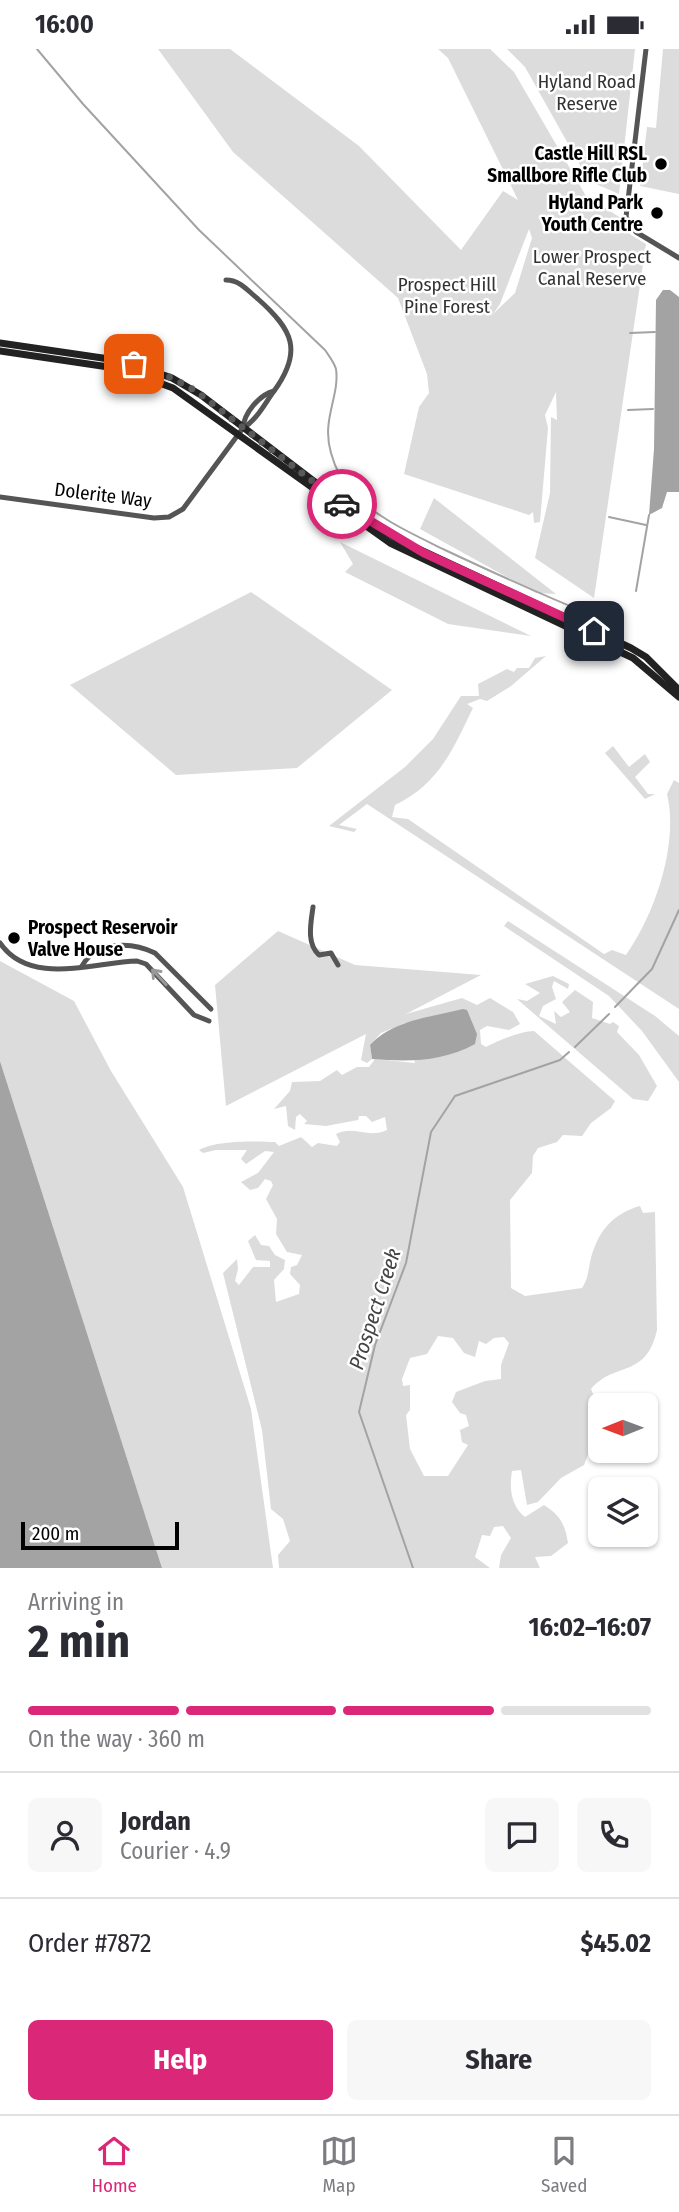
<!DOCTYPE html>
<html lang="en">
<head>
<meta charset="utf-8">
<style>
	:root { --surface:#fff; --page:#f7f7f7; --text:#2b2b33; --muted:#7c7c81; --line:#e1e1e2; --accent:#db2777 }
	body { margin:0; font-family:"Fira Sans Condensed",sans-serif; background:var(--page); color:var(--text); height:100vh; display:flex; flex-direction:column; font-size:26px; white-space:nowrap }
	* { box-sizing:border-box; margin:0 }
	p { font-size:23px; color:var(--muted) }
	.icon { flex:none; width:38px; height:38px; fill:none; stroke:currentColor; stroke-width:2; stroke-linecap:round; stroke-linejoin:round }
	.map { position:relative; height:1519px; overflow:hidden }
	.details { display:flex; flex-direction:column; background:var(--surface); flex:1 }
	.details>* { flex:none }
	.needle { width:46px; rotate:269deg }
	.fabs { position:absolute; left:588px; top:1344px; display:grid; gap:14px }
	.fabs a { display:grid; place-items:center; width:70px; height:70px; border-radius:10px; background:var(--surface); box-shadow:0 2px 5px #0004; font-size:35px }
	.scale { position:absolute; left:21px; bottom:18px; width:158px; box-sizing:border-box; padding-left:7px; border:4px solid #000; border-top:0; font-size:19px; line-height:24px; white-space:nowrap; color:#000; -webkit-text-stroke:5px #fff; paint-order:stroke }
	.pin { position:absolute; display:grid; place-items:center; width:60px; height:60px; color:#fff; margin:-30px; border-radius:14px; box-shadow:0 4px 10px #0006 }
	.courier { position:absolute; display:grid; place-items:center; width:70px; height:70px; margin:-35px; border:5px solid #db2777; border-radius:50%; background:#fff; color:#222; box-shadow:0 2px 9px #0007 }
	.summary em { font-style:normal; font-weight:700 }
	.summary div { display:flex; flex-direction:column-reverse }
	.summary { display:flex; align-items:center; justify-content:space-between; height:119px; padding:0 28px }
	h1 { font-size:46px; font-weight:700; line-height:52px }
	.bar { display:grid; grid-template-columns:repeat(4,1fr); gap:10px 7px; align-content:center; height:84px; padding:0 28px }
	.bar i { height:9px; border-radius:5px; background:var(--line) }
	.bar .current { background:var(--accent) }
	.bar p { grid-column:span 4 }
	.line { display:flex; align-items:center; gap:18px; padding:0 28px; border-top:2px solid var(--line) }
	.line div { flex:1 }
	.round { display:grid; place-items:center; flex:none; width:74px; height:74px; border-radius:10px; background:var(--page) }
	.action { display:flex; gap:14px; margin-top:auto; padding:14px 28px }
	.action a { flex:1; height:80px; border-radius:10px; background:var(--accent); color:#fff; font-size:28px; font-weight:700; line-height:80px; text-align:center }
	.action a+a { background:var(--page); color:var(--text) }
	.status { display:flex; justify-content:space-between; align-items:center; height:49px; padding:0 35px; background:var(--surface); direction:ltr }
	.status svg { height:19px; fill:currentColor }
	.dock { display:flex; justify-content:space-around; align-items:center; height:98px; border-top:2px solid var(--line); background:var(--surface); font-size:19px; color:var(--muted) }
	.dock a { display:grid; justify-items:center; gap:4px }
	.dock .current { color:var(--accent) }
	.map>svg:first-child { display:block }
	.green { fill:#dcdcdc; fill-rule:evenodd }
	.water { fill:#a3a3a3 }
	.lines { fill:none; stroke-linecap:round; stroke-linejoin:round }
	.stream { stroke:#a3a3a3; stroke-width:2 }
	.minor { stroke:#555; stroke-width:5 }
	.secondary { stroke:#222; stroke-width:7 }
	.oneway { stroke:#999 }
	.done { stroke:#595959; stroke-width:7; stroke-dasharray:0 12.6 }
	.route { stroke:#db2777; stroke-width:9 }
	.poi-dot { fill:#000; stroke:#fff; stroke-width:2.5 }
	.labels { text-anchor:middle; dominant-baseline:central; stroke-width:5; stroke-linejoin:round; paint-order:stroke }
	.park-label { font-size:19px; fill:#333; stroke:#fff }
	.poi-label { font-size:19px; font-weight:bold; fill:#000; stroke:#fff; text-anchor:end }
	.street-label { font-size:19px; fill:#000; stroke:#fff }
	.water-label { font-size:21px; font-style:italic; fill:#444; stroke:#fff }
</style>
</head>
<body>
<div class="status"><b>16:00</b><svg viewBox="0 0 49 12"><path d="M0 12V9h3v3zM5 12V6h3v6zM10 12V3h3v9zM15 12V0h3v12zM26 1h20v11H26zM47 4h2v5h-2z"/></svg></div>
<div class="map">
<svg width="679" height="1519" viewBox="0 0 679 1519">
	<rect width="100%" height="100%" fill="#fff"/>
	<!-- green -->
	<g class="green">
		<path d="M158 0H230L359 97 461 201 503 142 518 151 448 9 438 0H490L514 23 586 147 621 169 631 186 646 195 594 549 535 509 550 444 551 368 557 371 556 343 545 366 548 379 540 473 534 474 533 463 529 466 404 425 419 358 429 344 427 325 398 249 233 103ZM529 180 532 189 515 244 493 265 500 255Z"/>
		<polygon points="507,0 635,0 619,145 589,132 525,18"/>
		<polygon points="663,0 679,0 679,145 640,137 647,78 656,79"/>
		<polygon points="434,449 556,545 536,544 420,480"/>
		<polygon points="340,493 531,587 448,575 345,523 353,515"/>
		<polygon points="251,543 392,641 297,719 176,726 70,636"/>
		<path d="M546 607 511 637 487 652 480 650 467 655 473 659C453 700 439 735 395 756L392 768 408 770 604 905 612 901 626 906C655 865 679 795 667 745L674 731 679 734V960L367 755 339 776 357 780 354 783 329 777 405 718 433 690 461 647H479L478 635 507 620 514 623 517 619H529L535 609Z"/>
		<polygon points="613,697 629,718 645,705 650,713 635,728 648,745 655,745 645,750 605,704"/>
		<polygon points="508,872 655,967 679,987 679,1033 642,982 609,947 504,877"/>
		<path d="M278 882 355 916 481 926 406 965 462 949 477 956 490 949 513 963 520 975 509 981 487 977 480 981 481 995 486 998C497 992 522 982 534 982L615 1052 611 1059 591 1074 582 1087 563 1086 557 1093 538 1099 533 1107 532 1124 510 1151 511 1239 525 1247 582 1239C588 1230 588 1223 590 1213 597 1183 612 1165 640 1157L643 1164 655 1163 657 1281C646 1330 615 1312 591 1340L600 1362V1375L584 1416 561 1429 538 1453 527 1456 521 1421 512 1422C509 1439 511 1457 525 1468L544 1456C560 1466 565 1475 568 1494L551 1507 535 1508 540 1519H499L501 1506 511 1489 503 1477 494 1478 490 1487 482 1486 475 1508 490 1519H279L278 1506 290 1492 283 1470 271 1460 262 1381 223 1224 237 1210 238 1220 235 1232 239 1236 253 1218H270V1212L256 1211 248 1192 255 1186 261 1196 269 1197 275 1206 285 1211 284 1220 274 1231 276 1253 299 1245 300 1236 290 1225 291 1218 297 1216 302 1206 287 1203 276 1185 277 1170 266 1150 273 1136 271 1132 265 1130 258 1139 250 1141 241 1133 258 1124 274 1103 265 1102 246 1115 241 1110 247 1101H216L203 1104 199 1101C216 1091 256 1092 275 1093L279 1097 301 1088 312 1098 318 1094 337 1097 340 1093 336 1085C354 1076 368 1090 387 1081L385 1068 372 1073 366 1067H359L358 1071 326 1077 304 1075 307 1072 300 1065 296 1068 295 1081 288 1077 286 1057 274 1060 290 1042 292 1033 320 1032 337 1021 342 1026 357 1018H369L375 1010 415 1014 405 974 381 984 370 996 372 1010 367 1014 361 1011 366 985 226 1057 215 936ZM438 1287 453 1289 464 1304 475 1308 479 1292 486 1295 494 1289 504 1288 509 1294 501 1316V1330L485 1332 456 1343 452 1353 460 1364 466 1366 469 1377 460 1381 462 1393 468 1396 448 1427H424L410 1400 406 1366 410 1361V1336L403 1337 402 1330 410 1309 427 1305Z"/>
		<polygon points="0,912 74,952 111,1022 183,1138 251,1360 273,1519 162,1519 0,1012"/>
		<polygon points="553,927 569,935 568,940 554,932 552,938 556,950 543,957 539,967 556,975 554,962 561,968 570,963 562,953 575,941 593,953 592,969 610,975 613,973 619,977 617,983 639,1006 657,1037 648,1052 633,1050 517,950 527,952 540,944 525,935"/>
	</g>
	<!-- water -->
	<g class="water">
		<polygon points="663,241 670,241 679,248 679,443 667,443 662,459 649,466 654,400 656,251"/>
		<path d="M463 960 467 961 477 985 475 995C442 1013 408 1013 372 1010L370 996C393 971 431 968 463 960Z"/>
		<polygon points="0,1012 162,1519 0,1519"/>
	</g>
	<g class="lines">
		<!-- stream -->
		<g class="stream">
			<path d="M37 0 83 55 199 181 325 301C329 307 334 313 336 320 340 347 321 371 331 404 335 419 343 434 354 445 378 470 415 486 445 501 494 524 542 546 592 566"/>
			<polyline points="630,284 655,283"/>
			<polyline points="628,361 653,360"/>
			<polyline points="609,468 646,476"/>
			<polyline points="636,542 649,466"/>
			<polyline points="615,958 652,920 679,861"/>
			<polyline points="575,998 609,965"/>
			<polyline points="413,1519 359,1363 375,1296 406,1214 431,1083 455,1047 560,1011 569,1003"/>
		</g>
		<!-- minor -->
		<g class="minor">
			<polyline points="646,0 626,168 636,183 679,209"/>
			<path d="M243 379C244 364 259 346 274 342"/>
			<path d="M0 448 154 469 169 468 183 460 243 379C257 371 265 354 274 342 303 302 293 281 258 250 248 242 240 231 226 231"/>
			<path d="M313 858C311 874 306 894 319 906L331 904 338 916"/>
			<path d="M0 894C30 938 94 913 137 912L146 915 194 966 209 972"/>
			<path d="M82 917C96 892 131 892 155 904L211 960"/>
		</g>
		<!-- secondary -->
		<g class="secondary">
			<polyline points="0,294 123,312 172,329 201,346 353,462 395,489 631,599 646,608 679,641"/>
			<polyline points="0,302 122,320 173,339 390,494 633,609 679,648"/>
		</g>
	</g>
	<!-- one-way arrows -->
	<defs><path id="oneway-shaft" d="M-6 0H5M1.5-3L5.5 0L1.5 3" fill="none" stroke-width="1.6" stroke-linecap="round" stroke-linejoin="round" transform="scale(1.75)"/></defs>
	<use class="oneway" href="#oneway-shaft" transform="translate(159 928) rotate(-133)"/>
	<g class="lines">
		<!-- done -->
		<polyline class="done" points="134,315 172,329 196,342 342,455"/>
		<!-- route -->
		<polyline class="route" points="342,455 424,504 594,582"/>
	</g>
	<!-- markers -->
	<g class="poi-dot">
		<circle cx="661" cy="115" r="7"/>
		<circle cx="657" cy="164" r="7"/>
		<circle cx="14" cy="889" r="7"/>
	</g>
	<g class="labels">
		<!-- park labels -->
		<g class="park-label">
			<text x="587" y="32">Hyland Road<tspan x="587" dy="22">Reserve</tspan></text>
			<text x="592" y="207">Lower Prospect<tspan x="592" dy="22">Canal Reserve</tspan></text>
			<text x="447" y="235">Prospect Hill<tspan x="447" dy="22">Pine Forest</tspan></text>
		</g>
		<!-- poi labels -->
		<g class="poi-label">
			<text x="647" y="104">Castle Hill RSL<tspan x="647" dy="22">Smallbore Rifle Club</tspan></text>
			<text x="643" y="153">Hyland Park<tspan x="643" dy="22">Youth Centre</tspan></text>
			<text x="28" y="878" text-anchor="start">Prospect Reservoir<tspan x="28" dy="22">Valve House</tspan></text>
		</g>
		<!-- street labels -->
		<g class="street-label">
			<text transform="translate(103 446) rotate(7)">Dolerite Way</text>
		</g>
		<!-- water labels -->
		<g class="water-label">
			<text transform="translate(375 1260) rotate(-72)">Prospect Creek</text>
		</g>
	</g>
</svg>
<div class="fabs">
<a><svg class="needle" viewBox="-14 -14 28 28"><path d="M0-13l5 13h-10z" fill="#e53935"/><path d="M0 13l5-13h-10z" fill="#7c7c81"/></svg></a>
<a><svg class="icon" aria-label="layers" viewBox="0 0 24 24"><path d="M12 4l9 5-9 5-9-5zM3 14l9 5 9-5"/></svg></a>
</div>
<div class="scale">200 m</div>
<div class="pin" style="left:134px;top:315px;background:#ea580c"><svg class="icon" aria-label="bag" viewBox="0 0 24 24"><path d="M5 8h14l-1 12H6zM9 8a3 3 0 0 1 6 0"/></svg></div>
<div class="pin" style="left:594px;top:582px;background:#1f2937"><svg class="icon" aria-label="home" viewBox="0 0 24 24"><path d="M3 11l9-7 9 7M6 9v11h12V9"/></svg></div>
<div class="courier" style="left:342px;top:455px"><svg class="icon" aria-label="car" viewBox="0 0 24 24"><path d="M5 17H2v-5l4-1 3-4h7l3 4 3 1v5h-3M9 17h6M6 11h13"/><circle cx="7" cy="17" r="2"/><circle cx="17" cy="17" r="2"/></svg></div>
</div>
<section class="details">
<div class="summary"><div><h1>2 min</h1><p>Arriving in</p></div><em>16:02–16:07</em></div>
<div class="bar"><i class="current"></i><i class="current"></i><i class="current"></i><i></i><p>On the way · 360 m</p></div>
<div class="line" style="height:126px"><a class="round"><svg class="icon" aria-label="person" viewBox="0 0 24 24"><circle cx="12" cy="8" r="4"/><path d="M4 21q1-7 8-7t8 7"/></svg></a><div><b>Jordan</b><p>Courier · 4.9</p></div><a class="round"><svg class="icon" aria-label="chat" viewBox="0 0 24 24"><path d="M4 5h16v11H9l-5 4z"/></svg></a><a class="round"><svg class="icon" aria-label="phone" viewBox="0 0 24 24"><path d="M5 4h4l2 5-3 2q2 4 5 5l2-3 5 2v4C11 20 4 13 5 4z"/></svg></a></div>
<div class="line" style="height:91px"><div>Order #7872</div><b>$45.02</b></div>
<div class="action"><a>Help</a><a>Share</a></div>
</section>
<nav class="dock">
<a class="current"><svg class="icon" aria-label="home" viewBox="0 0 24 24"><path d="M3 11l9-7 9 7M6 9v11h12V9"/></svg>Home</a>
<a><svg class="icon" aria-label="map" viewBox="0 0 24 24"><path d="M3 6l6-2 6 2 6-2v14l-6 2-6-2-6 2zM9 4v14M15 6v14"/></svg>Map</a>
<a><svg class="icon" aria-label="saved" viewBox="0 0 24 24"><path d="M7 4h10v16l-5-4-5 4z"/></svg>Saved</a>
</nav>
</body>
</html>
